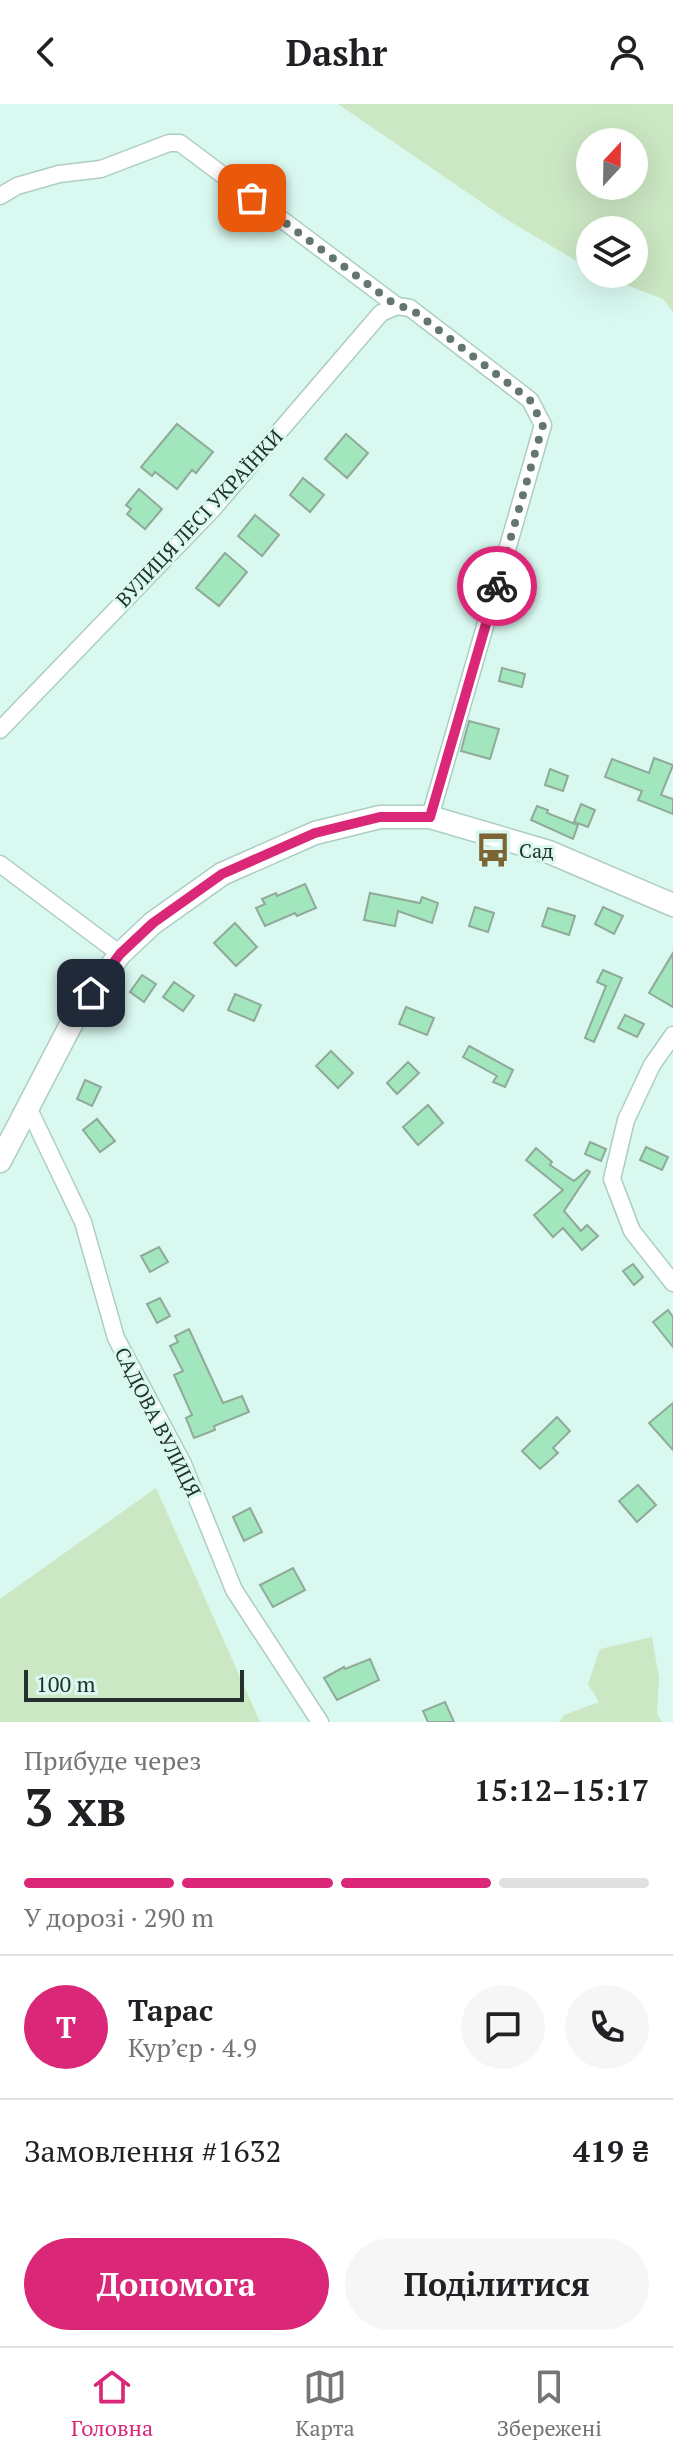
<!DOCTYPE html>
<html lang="uk">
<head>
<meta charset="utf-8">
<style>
	:root { --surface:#fff; --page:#f6f6f6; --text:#202124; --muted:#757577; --line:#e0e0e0; --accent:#db2777 }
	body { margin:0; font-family:"PT Serif",serif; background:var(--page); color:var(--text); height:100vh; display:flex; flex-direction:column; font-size:30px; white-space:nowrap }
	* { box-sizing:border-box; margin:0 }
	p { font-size:26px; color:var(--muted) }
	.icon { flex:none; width:44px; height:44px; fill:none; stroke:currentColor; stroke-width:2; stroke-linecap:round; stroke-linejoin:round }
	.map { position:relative; height:1618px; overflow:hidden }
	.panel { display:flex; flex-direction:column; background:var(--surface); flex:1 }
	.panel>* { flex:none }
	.needle { width:52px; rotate:22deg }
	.tools { position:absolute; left:576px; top:24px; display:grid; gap:16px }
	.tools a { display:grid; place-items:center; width:72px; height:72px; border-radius:50%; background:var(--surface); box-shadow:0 8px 32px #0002; font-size:40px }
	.scale { position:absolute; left:24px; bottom:20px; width:220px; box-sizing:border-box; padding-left:8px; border:4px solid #23302c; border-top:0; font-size:22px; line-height:28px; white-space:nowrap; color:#23302c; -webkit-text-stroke:6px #d9f9f0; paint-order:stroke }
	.pin { position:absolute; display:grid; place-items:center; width:68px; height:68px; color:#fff; margin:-34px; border-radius:16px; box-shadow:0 4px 12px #0006 }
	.courier { position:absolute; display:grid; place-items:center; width:80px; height:80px; margin:-40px; border:6px solid #db2777; border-radius:50%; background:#fff; color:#222; box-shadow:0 2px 10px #0007 }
	.head em { font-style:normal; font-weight:700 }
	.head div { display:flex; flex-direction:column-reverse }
	.head { display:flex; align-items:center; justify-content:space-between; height:136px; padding:0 24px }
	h1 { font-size:52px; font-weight:700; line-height:60px }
	.bar { display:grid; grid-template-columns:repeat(4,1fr); gap:12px 8px; align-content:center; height:96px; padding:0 24px }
	.bar i { height:10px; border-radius:6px; background:var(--line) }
	.bar .on { background:var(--accent) }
	.bar p { grid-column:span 4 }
	.line { display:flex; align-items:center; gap:20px; padding:0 24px; border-top:2px solid var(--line) }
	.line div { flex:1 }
	.round { display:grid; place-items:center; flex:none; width:84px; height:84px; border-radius:42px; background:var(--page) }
	.cta { display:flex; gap:16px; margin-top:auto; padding:16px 24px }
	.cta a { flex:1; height:92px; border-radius:48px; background:var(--accent); color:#fff; font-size:32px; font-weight:700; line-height:92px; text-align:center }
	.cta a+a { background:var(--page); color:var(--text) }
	header { display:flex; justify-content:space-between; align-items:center; height:104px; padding:0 24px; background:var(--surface); font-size:36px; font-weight:700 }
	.tabs { display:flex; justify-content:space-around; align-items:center; height:112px; border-top:2px solid var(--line); background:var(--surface); font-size:22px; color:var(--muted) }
	.tabs a { display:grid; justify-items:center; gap:4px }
	.tabs .on { color:var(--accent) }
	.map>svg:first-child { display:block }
	.green { fill:#cbe7c3; fill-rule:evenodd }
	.building { fill:#a1e6bd; stroke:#90a999; stroke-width:2 }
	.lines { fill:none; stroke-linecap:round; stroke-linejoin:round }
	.street-casing { stroke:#adcdc4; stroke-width:19 }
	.secondary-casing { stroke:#adcdc4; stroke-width:25 }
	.street { stroke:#fff; stroke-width:16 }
	.secondary { stroke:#fff; stroke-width:22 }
	.done { stroke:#637671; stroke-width:8; stroke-dasharray:0 14.4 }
	.route { stroke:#db2777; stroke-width:10 }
	.labels { text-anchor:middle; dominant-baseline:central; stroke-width:6; stroke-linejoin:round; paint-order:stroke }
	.street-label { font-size:20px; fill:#23302c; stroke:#d9f9f0 }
	.poi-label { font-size:20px; fill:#23302c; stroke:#d9f9f0; text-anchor:start }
</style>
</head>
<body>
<header><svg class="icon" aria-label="back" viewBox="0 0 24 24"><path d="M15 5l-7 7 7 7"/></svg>Dashr<svg class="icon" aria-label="person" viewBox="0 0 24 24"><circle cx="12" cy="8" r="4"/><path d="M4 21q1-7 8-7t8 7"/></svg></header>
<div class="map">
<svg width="673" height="1618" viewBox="0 0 673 1618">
	<rect width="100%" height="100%" fill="#d9f9f0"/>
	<!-- green -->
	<g class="green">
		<path d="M338 0H673V208L663 195 598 170H634V126H590V165L506 115ZM590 38H634V82H590Z"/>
		<polygon points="156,1384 260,1618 0,1618 0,1495"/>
		<polygon points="652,1533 659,1574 657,1610 662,1618 559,1618 564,1611 599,1598 588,1580 600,1545"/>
	</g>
	<!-- building -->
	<g class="building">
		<polygon points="177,320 213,348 196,369 192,366 177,385 155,368 152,372 141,363"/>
		<polygon points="346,330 368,349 347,374 325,355"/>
		<polygon points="303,374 324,391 310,408 290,391"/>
		<polygon points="139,385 162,405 145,425 127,410 131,405 126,401"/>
		<polygon points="255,411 279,431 262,452 238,432"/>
		<polygon points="225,449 247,468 219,502 196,484"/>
		<polygon points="502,564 525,570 522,583 499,577"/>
		<polygon points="469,617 499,625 490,655 461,647"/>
		<polygon points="654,654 673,661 661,691 673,695 673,710 638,696 642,687 605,673 612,655 649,669"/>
		<polygon points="550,665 568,672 563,687 545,681"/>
		<polygon points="581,700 595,706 588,723 574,718"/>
		<polygon points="537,702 548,706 547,709 578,721 573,735 531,716"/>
		<polygon points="305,780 316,804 297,812 295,809 265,822 256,804 265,800 262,795 276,789 277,792"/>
		<polygon points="370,789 420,799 422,793 438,799 432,819 398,807 395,822 364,816"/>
		<polygon points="475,803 494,809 488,828 469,822"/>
		<polygon points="603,803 623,812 614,830 595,820"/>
		<polygon points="548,804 575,812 569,831 542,822"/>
		<polygon points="235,819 257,843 236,862 214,839"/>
		<polygon points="673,849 673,903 649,889"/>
		<polygon points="603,866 622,874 594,938 585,934 606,882 597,878"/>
		<polygon points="142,871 156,880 144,898 130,888"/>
		<polygon points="174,878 194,892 183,907 163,893"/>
		<polygon points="235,890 261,901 254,917 228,906"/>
		<polygon points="406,903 434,914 427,931 399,920"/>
		<polygon points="625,911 644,920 637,933 618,924"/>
		<polygon points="469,942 513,966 505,983 493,978 497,972 463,953"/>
		<polygon points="331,947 353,969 338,984 316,962"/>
		<polygon points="408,958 419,969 397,990 387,979"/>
		<polygon points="85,976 101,983 92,1002 77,995"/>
		<polygon points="428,1001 443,1019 418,1041 403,1023"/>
		<polygon points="97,1015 115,1037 100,1048 83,1026"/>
		<polygon points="590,1038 606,1045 601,1057 585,1050"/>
		<polygon points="646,1043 668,1053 662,1066 640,1056"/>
		<polygon points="536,1044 552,1058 550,1061 574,1077 587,1066 590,1068 564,1107 581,1127 587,1121 598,1132 582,1146 563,1124 553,1133 534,1111 563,1086 526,1056"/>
		<polygon points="159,1143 168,1158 150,1168 141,1152"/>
		<polygon points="633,1160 643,1173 634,1181 623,1167"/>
		<polygon points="160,1194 170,1212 157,1219 147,1200"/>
		<polygon points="668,1206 673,1213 673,1243 653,1218"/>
		<polygon points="189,1225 223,1299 242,1292 249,1308 214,1322 215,1326 194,1334 186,1314 192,1311 174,1271 183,1267 170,1242 178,1238 175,1232"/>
		<polygon points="673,1299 673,1346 649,1319"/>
		<polygon points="557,1313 570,1327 553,1344 558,1349 540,1365 522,1347"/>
		<polygon points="638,1381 656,1401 637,1418 619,1397"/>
		<polygon points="250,1404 262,1428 244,1437 233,1413"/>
		<polygon points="293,1464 305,1486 273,1503 260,1481"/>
		<polygon points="370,1555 379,1576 337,1596 324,1574 344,1563 345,1565"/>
		<polygon points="445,1598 454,1618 428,1618 423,1607"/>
	</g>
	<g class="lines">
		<!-- street casing -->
		<g class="street-casing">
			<g id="street">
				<polyline points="0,92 17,82 59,70 101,65 169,39 180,39 397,202"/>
				<polyline points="0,626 211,407 381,209 397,202 410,204 530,296 543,321 430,713"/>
				<polyline points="0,760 120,850"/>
				<polyline points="673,931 652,961 626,1016 612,1075 632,1127 673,1179"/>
				<polyline points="28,1003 83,1118 116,1234 183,1360 234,1486 320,1618"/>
			</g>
		</g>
		<!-- secondary casing -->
		<g class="secondary-casing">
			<polyline id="secondary" points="0,1057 77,909 120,850 153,819 222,770 315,729 380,713 430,713 549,748 673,801"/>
		</g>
		<!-- street -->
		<use href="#street" class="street"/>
		<!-- secondary -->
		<use href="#secondary" class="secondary"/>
	</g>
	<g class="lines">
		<!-- done -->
		<polyline class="done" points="252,94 397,202 410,204 530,296 543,321 497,482"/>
		<!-- route -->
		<polyline class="route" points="91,889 120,850 153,819 222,770 315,729 380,713 430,713 497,482"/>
	</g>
	<!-- icons -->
	<defs>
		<g id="bus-bare" transform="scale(2.76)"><path d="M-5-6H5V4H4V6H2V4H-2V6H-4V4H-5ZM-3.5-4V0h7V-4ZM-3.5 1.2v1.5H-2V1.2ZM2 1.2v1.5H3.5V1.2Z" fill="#7d6435" stroke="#d9f9f0" stroke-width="2.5" paint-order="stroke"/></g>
	</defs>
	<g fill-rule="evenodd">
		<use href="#bus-bare" x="493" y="746"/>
	</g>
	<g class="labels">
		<!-- street labels -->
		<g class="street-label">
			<text transform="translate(199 414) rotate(-47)">ВУЛИЦЯ ЛЕСІ УКРАЇНКИ</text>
			<text transform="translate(158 1318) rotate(63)">САДОВА ВУЛИЦЯ</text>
		</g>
		<!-- poi labels -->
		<g class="poi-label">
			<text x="519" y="746">Сад</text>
		</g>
	</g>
</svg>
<div class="tools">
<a><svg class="needle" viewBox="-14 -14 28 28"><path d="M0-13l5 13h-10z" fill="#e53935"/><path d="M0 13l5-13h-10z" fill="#757577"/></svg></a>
<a><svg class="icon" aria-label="layers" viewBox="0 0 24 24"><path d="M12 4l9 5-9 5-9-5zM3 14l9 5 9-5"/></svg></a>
</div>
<div class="scale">100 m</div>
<div class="pin" style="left:252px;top:94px;background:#ea580c"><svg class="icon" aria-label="bag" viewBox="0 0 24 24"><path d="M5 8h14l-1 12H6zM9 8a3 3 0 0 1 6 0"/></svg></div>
<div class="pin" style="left:91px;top:889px;background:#1f2937"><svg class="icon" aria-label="home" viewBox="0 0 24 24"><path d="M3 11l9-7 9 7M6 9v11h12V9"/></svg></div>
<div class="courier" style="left:497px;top:482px"><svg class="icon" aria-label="bike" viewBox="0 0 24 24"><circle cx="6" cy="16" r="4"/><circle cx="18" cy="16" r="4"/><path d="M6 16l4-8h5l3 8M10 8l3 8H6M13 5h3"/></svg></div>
</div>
<section class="panel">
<div class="head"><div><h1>3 хв</h1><p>Прибуде через</p></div><em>15:12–15:17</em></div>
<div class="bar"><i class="on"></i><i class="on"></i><i class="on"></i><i></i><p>У дорозі · 290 m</p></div>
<div class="line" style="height:144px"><b class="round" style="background:var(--accent);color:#fff">Т</b><div><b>Тарас</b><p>Кур’єр · 4.9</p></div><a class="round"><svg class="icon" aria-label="chat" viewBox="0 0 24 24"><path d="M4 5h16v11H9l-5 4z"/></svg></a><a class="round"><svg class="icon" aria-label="phone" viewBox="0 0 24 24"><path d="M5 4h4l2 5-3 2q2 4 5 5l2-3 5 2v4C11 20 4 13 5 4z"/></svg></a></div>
<div class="line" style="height:104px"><div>Замовлення #1632</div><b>419 ₴</b></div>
<div class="cta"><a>Допомога</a><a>Поділитися</a></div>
</section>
<nav class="tabs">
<a class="on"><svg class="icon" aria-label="home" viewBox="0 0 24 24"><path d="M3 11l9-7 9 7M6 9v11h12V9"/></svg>Головна</a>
<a><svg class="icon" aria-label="map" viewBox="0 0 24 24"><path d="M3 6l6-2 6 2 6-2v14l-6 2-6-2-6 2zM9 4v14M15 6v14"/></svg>Карта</a>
<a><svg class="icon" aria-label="saved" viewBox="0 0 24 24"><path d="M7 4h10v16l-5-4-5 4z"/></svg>Збережені</a>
</nav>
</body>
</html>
